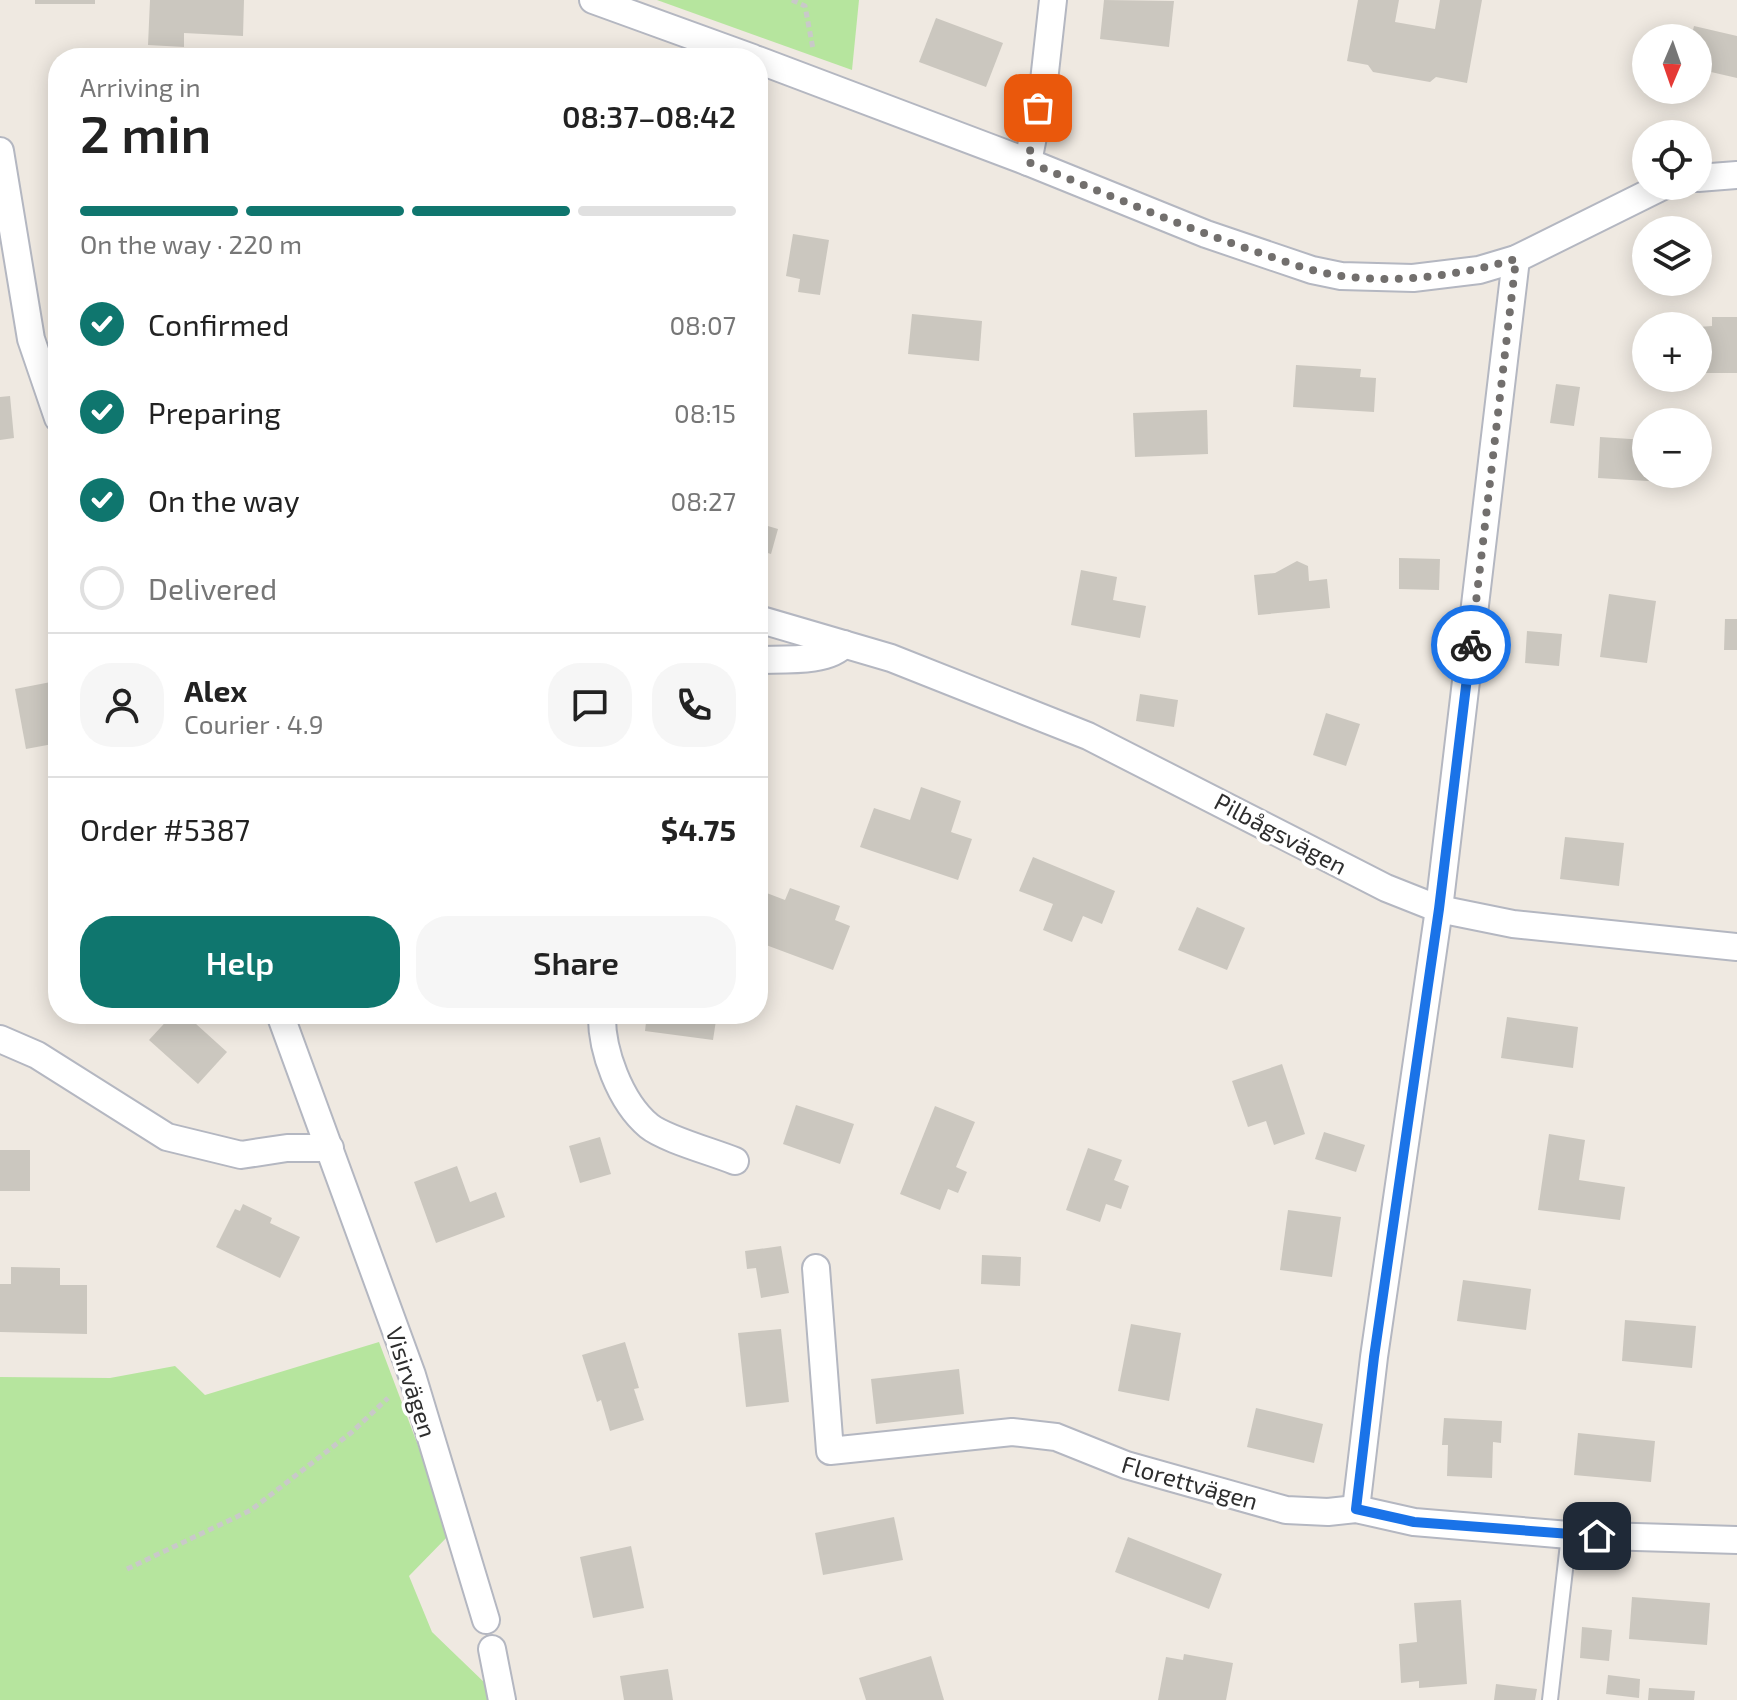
<!DOCTYPE html>
<html lang="en">
<head>
<meta charset="utf-8">
<style>
	:root { --surface:#fff; --page:#f6f6f6; --text:#222; --muted:#767676; --line:#e0e0e0; --accent:#0f766e }
	body { margin:0; font-family:"Exo 2",sans-serif; background:var(--page); color:var(--text); height:100vh; display:flex; flex-direction:column; font-size:30px; white-space:nowrap }
	* { box-sizing:border-box; margin:0 }
	p { font-size:26px; color:var(--muted) }
	.icon { flex:none; width:44px; height:44px; fill:none; stroke:currentColor; stroke-width:2; stroke-linecap:round; stroke-linejoin:round }
	.map { position:relative; flex:1; overflow:hidden }
	.side { position:absolute; left:48px; top:48px; width:720px; height:976px; display:flex; flex-direction:column; background:var(--surface); border-radius:32px; box-shadow:0 4px 20px #0003 }
	.side>* { flex:none }
	.needle { width:52px; rotate:182deg }
	.tools { position:absolute; left:1632px; top:24px; display:grid; gap:16px }
	.tools a { display:grid; place-items:center; width:80px; height:80px; border-radius:50%; background:var(--surface); box-shadow:0 4px 20px #0003; font-size:40px }
	.pin { position:absolute; display:grid; place-items:center; width:68px; height:68px; color:#fff; margin:-34px; border-radius:16px; box-shadow:0 4px 12px #0006 }
	.courier { position:absolute; display:grid; place-items:center; width:80px; height:80px; margin:-40px; border:6px solid #1a73e8; border-radius:50%; background:#fff; color:#222; box-shadow:0 2px 10px #0007 }
	.head em { font-style:normal; font-weight:600 }
	.head div { display:flex; flex-direction:column-reverse }
	.head { display:flex; align-items:center; justify-content:space-between; height:136px; padding:0 32px }
	h1 { font-size:52px; font-weight:600; line-height:60px }
	.bar { display:grid; grid-template-columns:repeat(4,1fr); gap:12px 8px; align-content:center; height:96px; padding:0 32px }
	.bar i { height:10px; border-radius:6px; background:var(--line) }
	.bar .active { background:var(--accent) }
	.bar p { grid-column:span 4 }
	.line { display:flex; align-items:center; gap:20px; padding:0 32px; border-top:2px solid var(--line) }
	.line div { flex:1 }
	.round { display:grid; place-items:center; flex:none; width:84px; height:84px; border-radius:32px; background:var(--page) }
	ol { padding:0 32px; list-style:none }
	li { display:flex; align-items:center; gap:24px; height:88px }
	li p { margin-inline-start:auto }
	li .icon { padding:8px; border-radius:50%; background:var(--accent); color:#fff; stroke-width:4 }
	li:last-child { color:var(--muted) }
	li i { width:44px; height:44px; border:4px solid var(--line); border-radius:50% }
	.action { display:flex; gap:16px; margin-top:auto; padding:16px 32px }
	.action a { flex:1; height:92px; border-radius:32px; background:var(--accent); color:#fff; font-size:32px; font-weight:600; line-height:92px; text-align:center }
	.action a+a { background:var(--page); color:var(--text) }
	.map>svg:first-child { display:block }
	.green { fill:#b6e59e }
	.building { fill:#cbc7bf }
	.lines { fill:none; stroke-linecap:round; stroke-linejoin:round }
	.lane-casing { stroke:#b4b7c1; stroke-width:18 }
	.street-casing { stroke:#b4b7c1; stroke-width:30 }
	.path { stroke:#c9c9c9; stroke-width:5; stroke-dasharray:6 4; stroke-linecap:butt }
	.lane { stroke:#fff; stroke-width:14 }
	.street { stroke:#fff; stroke-width:26 }
	.done { stroke:#726f6d; stroke-width:8; stroke-dasharray:0 14.4 }
	.route { stroke:#1a73e8; stroke-width:10 }
	.labels { text-anchor:middle; dominant-baseline:central; stroke-width:7; stroke-linejoin:round; paint-order:stroke }
	.street-label { font-size:24px; fill:#2e2e2e; stroke:#fff }
</style>
</head>
<body>
<div class="map">
<svg width="1737" height="1700" viewBox="0 0 1737 1700">
	<rect width="100%" height="100%" fill="#efe9e1"/>
	<!-- green -->
	<g class="green">
		<polygon points="657,0 859,0 852,70"/>
		<polygon points="379,1342 451,1533 409,1576 432,1632 487,1685 489,1700 0,1700 0,1377 110,1378 175,1366 205,1395"/>
	</g>
	<!-- building -->
	<g class="building">
		<rect x="35" y="0" width="60" height="4"/>
		<polygon points="150,0 244,0 243,36 184,33 184,47 148,45"/>
		<polygon points="1104,0 1174,1 1169,47 1100,39"/>
		<polygon points="1358,0 1399,0 1395,22 1435,29 1440,0 1482,0 1467,83 1436,77 1430,82 1373,72 1368,65 1347,61"/>
		<polygon points="936,18 1003,43 986,87 919,62"/>
		<polygon points="1694,26 1737,36 1737,78 1698,69 1698,38 1691,38"/>
		<polygon points="793,234 829,240 820,295 798,292 800,279 786,276"/>
		<polygon points="912,314 982,321 979,361 908,354"/>
		<polygon points="1712,317 1737,317 1737,373 1698,373 1698,327 1712,326"/>
		<polygon points="1296,365 1361,369 1360,377 1376,378 1374,412 1293,407"/>
		<polygon points="1556,384 1580,387 1574,426 1550,423"/>
		<polygon points="10,396 14,438 0,440 0,397"/>
		<polygon points="1207,410 1208,454 1135,457 1133,413"/>
		<polygon points="1600,437 1646,440 1646,474 1665,474 1664,482 1598,478"/>
		<polygon points="758,523 778,529 771,554 758,550"/>
		<polygon points="1399,558 1440,559 1439,590 1399,589"/>
		<polygon points="1297,561 1308,566 1309,581 1327,579 1330,608 1258,615 1254,575 1275,573"/>
		<polygon points="1081,570 1117,577 1113,600 1146,606 1140,638 1071,625"/>
		<polygon points="1609,594 1656,601 1647,663 1600,657"/>
		<polygon points="1725,619 1737,619 1737,650 1724,650"/>
		<polygon points="1527,631 1562,634 1559,666 1525,663"/>
		<polygon points="56,681 58,743 26,749 15,689"/>
		<polygon points="1140,694 1178,700 1174,727 1136,721"/>
		<polygon points="1326,713 1360,724 1346,766 1313,755"/>
		<polygon points="921,787 961,801 951,832 972,839 958,880 860,847 874,808 910,820"/>
		<polygon points="1565,837 1624,843 1619,886 1560,879"/>
		<polygon points="1033,857 1115,891 1102,924 1083,916 1072,942 1043,930 1053,904 1019,891"/>
		<polygon points="790,888 840,906 835,920 850,926 833,970 758,942 758,909 764,892 785,900"/>
		<polygon points="1197,907 1245,928 1227,970 1178,950"/>
		<polygon points="173,1014 185,1014 227,1052 198,1084 149,1040"/>
		<polygon points="647,1014 717,1014 713,1040 645,1031"/>
		<polygon points="1507,1017 1578,1027 1573,1068 1501,1058"/>
		<polygon points="1282,1064 1305,1134 1274,1145 1266,1121 1248,1127 1232,1081"/>
		<polygon points="796,1105 854,1124 840,1164 783,1144"/>
		<polygon points="935,1106 975,1122 956,1167 967,1172 958,1193 948,1189 940,1210 900,1194"/>
		<polygon points="1324,1132 1365,1145 1356,1172 1315,1159"/>
		<polygon points="1549,1134 1585,1140 1579,1180 1625,1187 1620,1220 1538,1210"/>
		<polygon points="600,1137 611,1174 580,1183 569,1146"/>
		<polygon points="1088,1148 1122,1160 1114,1180 1129,1186 1121,1209 1106,1204 1100,1222 1066,1210"/>
		<rect x="0" y="1150" width="30" height="41"/>
		<polygon points="457,1166 470,1202 496,1192 505,1217 436,1243 414,1182"/>
		<polygon points="243,1204 272,1218 270,1223 300,1237 280,1278 216,1247 235,1209 240,1211"/>
		<polygon points="1288,1210 1341,1217 1332,1277 1280,1270"/>
		<polygon points="781,1246 789,1293 761,1298 756,1268 747,1269 745,1251"/>
		<polygon points="982,1255 1021,1257 1020,1286 981,1284"/>
		<polygon points="11,1267 60,1268 60,1285 87,1285 87,1334 0,1332 0,1284 11,1284"/>
		<polygon points="1463,1280 1531,1289 1526,1330 1457,1321"/>
		<polygon points="1625,1320 1696,1326 1692,1368 1622,1361"/>
		<polygon points="1131,1324 1181,1333 1169,1401 1118,1391"/>
		<polygon points="781,1329 789,1402 746,1407 738,1333"/>
		<polygon points="625,1342 639,1388 634,1389 644,1420 610,1431 601,1400 597,1402 582,1355"/>
		<polygon points="959,1369 964,1414 876,1424 871,1379"/>
		<polygon points="1256,1408 1323,1424 1314,1463 1247,1447"/>
		<polygon points="1444,1418 1502,1421 1501,1443 1493,1442 1492,1478 1447,1476 1448,1445 1442,1445"/>
		<polygon points="1578,1433 1655,1441 1651,1482 1574,1475"/>
		<polygon points="894,1517 903,1560 823,1575 815,1533"/>
		<polygon points="1128,1537 1222,1574 1209,1609 1115,1572"/>
		<polygon points="631,1546 644,1608 593,1618 580,1557"/>
		<polygon points="1632,1597 1710,1603 1707,1645 1629,1639"/>
		<polygon points="1461,1600 1467,1684 1419,1688 1419,1681 1401,1683 1399,1644 1417,1642 1414,1603"/>
		<polygon points="1582,1627 1612,1630 1609,1661 1580,1658"/>
		<polygon points="1184,1654 1233,1663 1226,1700 1158,1700 1166,1657 1183,1660"/>
		<polygon points="931,1656 944,1700 866,1700 859,1678"/>
		<polygon points="668,1669 673,1700 624,1700 620,1676"/>
		<polygon points="1608,1675 1640,1679 1639,1698 1606,1694"/>
		<polygon points="1496,1684 1537,1689 1535,1700 1494,1700"/>
		<polygon points="1649,1688 1695,1691 1694,1700 1648,1700"/>
	</g>
	<g class="lines">
		<!-- lane casing -->
		<g class="lane-casing">
			<polyline id="lane" points="1550,1700 1569,1535"/>
		</g>
		<!-- street casing -->
		<g class="street-casing">
			<g id="street">
				<polyline points="593,0 753,58"/>
				<polyline points="758,60 1028,162 1206,234 1312,270 1341,276 1413,278 1479,270 1516,259 1663,186"/>
				<polyline points="0,151 31,339 58,418"/>
				<polyline points="1028,162 1044,81 1053,0"/>
				<polyline points="1698,178 1737,175"/>
				<polyline points="758,619 891,658 1088,736 1343,866 1386,888 1439,909 1513,924 1737,947"/>
				<path d="M758 660C782 659 829 663 844 644"/>
				<polyline points="280,1014 412,1375 486,1620"/>
				<path d="M602 1014C601 1050 620 1102 649 1126 665 1139 713 1152 735 1161"/>
				<polyline points="0,1039 37,1055 167,1137 241,1155 287,1148 330,1148"/>
				<polyline points="816,1268 830,1451 1012,1432 1056,1437 1126,1465 1286,1510 1328,1512 1356,1509 1414,1522 1569,1535 1737,1540"/>
				<polyline points="1356,1509 1374,1357 1439,909 1516,259"/>
				<polyline points="492,1649 502,1700"/>
			</g>
		</g>
		<!-- path -->
		<g class="path">
			<polyline points="792,0 805,6 813,49"/>
			<polyline points="127,1569 251,1510 352,1432 388,1398"/>
		</g>
		<!-- lane -->
		<use href="#lane" class="lane"/>
		<!-- street -->
		<use href="#street" class="street"/>
	</g>
	<g class="lines">
		<!-- done -->
		<path class="done" d="M1038 108 1028 162C1101 192 1174 223 1248 249 1279 259 1310 272 1342 276 1400 284 1460 275 1516 259L1471 645"/>
		<!-- route -->
		<polyline class="route" points="1471,645 1439,909 1374,1357 1356,1509 1414,1522 1597,1536"/>
	</g>
	<g class="labels">
		<!-- street labels -->
		<g class="street-label">
			<text transform="translate(1281 833) rotate(28)">Pilbågsvägen</text>
			<text transform="translate(412 1382) rotate(72)">Visirvägen</text>
			<text transform="translate(1190 1482) rotate(16)">Florettvägen</text>
		</g>
	</g>
</svg>
<div class="tools">
<a><svg class="needle" viewBox="-14 -14 28 28"><path d="M0-13l5 13h-10z" fill="#e53935"/><path d="M0 13l5-13h-10z" fill="#767676"/></svg></a>
<a><svg class="icon" aria-label="locate" viewBox="0 0 24 24"><circle cx="12" cy="12" r="6"/><path d="M12 2v4M12 18v4M2 12h4M18 12h4"/></svg></a>
<a><svg class="icon" aria-label="layers" viewBox="0 0 24 24"><path d="M12 4l9 5-9 5-9-5zM3 14l9 5 9-5"/></svg></a>
<a>+</a>
<a>−</a>
</div>
<div class="pin" style="left:1038px;top:108px;background:#ea580c"><svg class="icon" aria-label="bag" viewBox="0 0 24 24"><path d="M5 8h14l-1 12H6zM9 8a3 3 0 0 1 6 0"/></svg></div>
<div class="pin" style="left:1597px;top:1536px;background:#1f2937"><svg class="icon" aria-label="home" viewBox="0 0 24 24"><path d="M3 11l9-7 9 7M6 9v11h12V9"/></svg></div>
<div class="courier" style="left:1471px;top:645px"><svg class="icon" aria-label="bike" viewBox="0 0 24 24"><circle cx="6" cy="16" r="4"/><circle cx="18" cy="16" r="4"/><path d="M6 16l4-8h5l3 8M10 8l3 8H6M13 5h3"/></svg></div>
<section class="side">
<div class="head"><div><h1>2 min</h1><p>Arriving in</p></div><em>08:37–08:42</em></div>
<div class="bar"><i class="active"></i><i class="active"></i><i class="active"></i><i></i><p>On the way · 220 m</p></div>
<ol>
<li><svg class="icon" aria-label="check" viewBox="0 0 24 24"><path d="M5 12l5 5 9-10"/></svg>Confirmed<p>08:07</p></li>
<li><svg class="icon" aria-label="check" viewBox="0 0 24 24"><path d="M5 12l5 5 9-10"/></svg>Preparing<p>08:15</p></li>
<li><svg class="icon" aria-label="check" viewBox="0 0 24 24"><path d="M5 12l5 5 9-10"/></svg>On the way<p>08:27</p></li>
<li><i></i>Delivered</li>
</ol>
<div class="line" style="height:144px"><a class="round"><svg class="icon" aria-label="person" viewBox="0 0 24 24"><circle cx="12" cy="8" r="4"/><path d="M4 21q1-7 8-7t8 7"/></svg></a><div><b>Alex</b><p>Courier · 4.9</p></div><a class="round"><svg class="icon" aria-label="chat" viewBox="0 0 24 24"><path d="M4 5h16v11H9l-5 4z"/></svg></a><a class="round"><svg class="icon" aria-label="phone" viewBox="0 0 24 24"><path d="M5 4h4l2 5-3 2q2 4 5 5l2-3 5 2v4C11 20 4 13 5 4z"/></svg></a></div>
<div class="line" style="height:104px"><div>Order #5387</div><b>$4.75</b></div>
<div class="action"><a>Help</a><a>Share</a></div>
</section>
</div>
</body>
</html>
